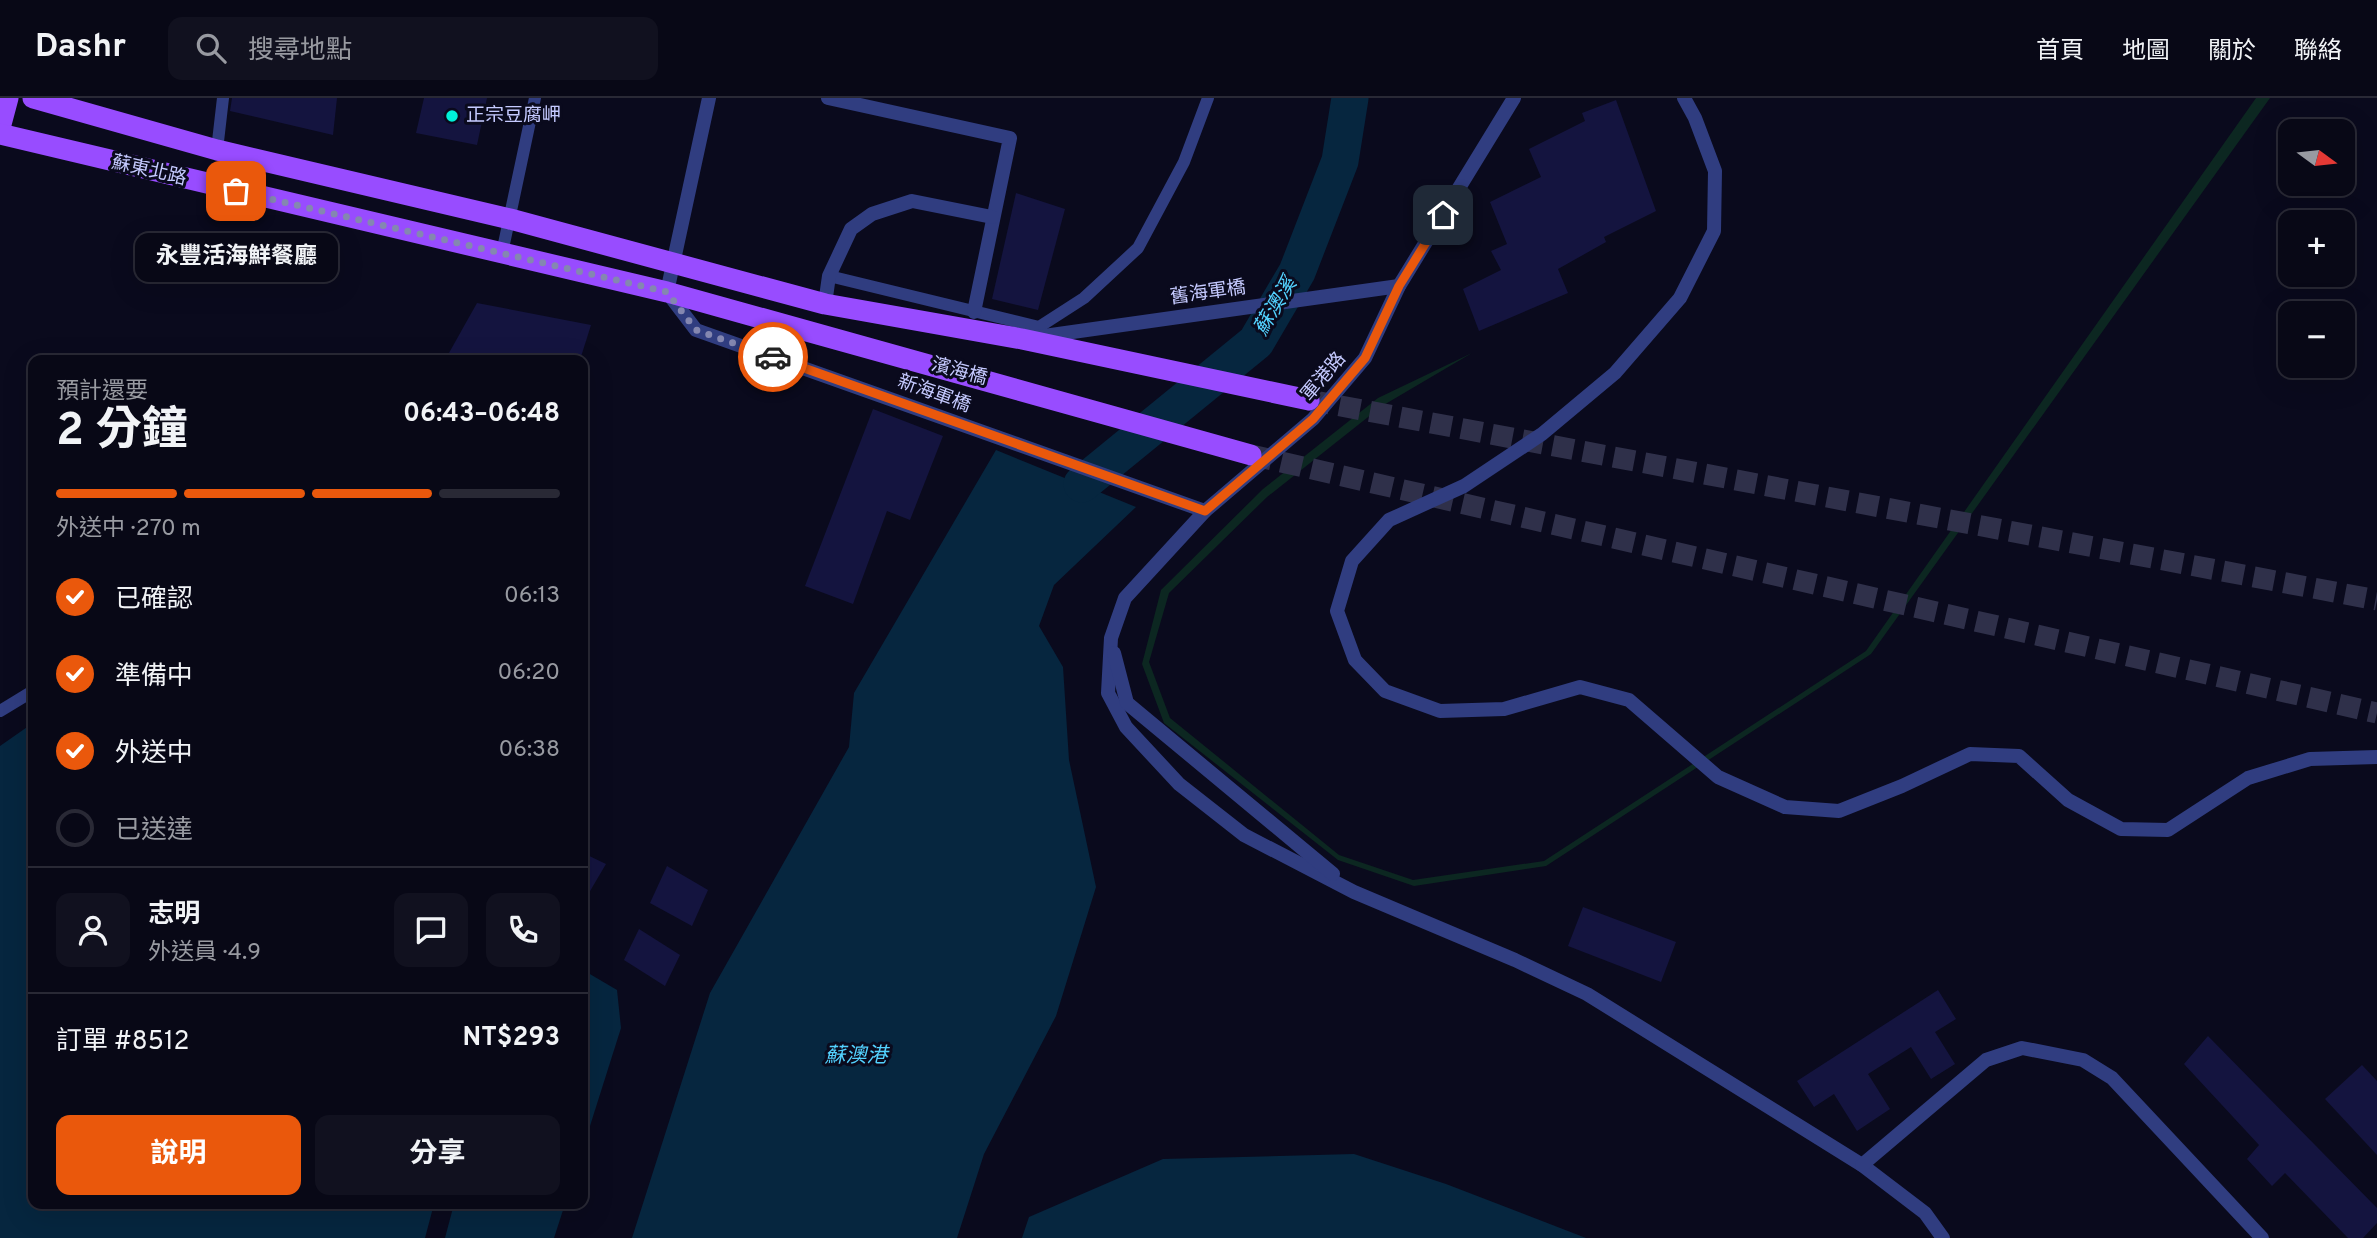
<!DOCTYPE html>
<html lang="zh-TW">
<head>
<meta charset="utf-8">
<style>
	:root { --surface:#080816; --page:#11111f; --text:#f1f3f6; --muted:#989aa1; --line:#292935; --accent:#ea580c }
	body { margin:0; font-family:Overpass,"Noto Sans TC",sans-serif; background:var(--page); color:var(--text); height:100vh; display:flex; flex-direction:column; font-size:26px; white-space:nowrap }
	* { box-sizing:border-box; margin:0 }
	p { font-size:23px; color:var(--muted) }
	.icon { flex:none; width:38px; height:38px; fill:none; stroke:currentColor; stroke-width:2; stroke-linecap:round; stroke-linejoin:round }
	.map { position:relative; flex:1; overflow:hidden }
	.side { position:absolute; left:28px; top:257px; width:560px; height:854px; display:flex; flex-direction:column; background:var(--surface); border-radius:14px; box-shadow:0 7px 28px #0002,0 0 0 2px var(--line) }
	.side>* { flex:none }
	.needle { width:46px; rotate:105deg }
	.controls { position:absolute; left:2278px; top:21px; display:grid; gap:14px }
	.controls a { display:grid; place-items:center; width:77px; height:77px; border-radius:14px; background:var(--surface); box-shadow:0 7px 28px #0002,0 0 0 2px var(--line); font-size:35px }
	.pin { position:absolute; display:grid; place-items:center; width:60px; height:60px; color:#fff; margin:-30px; border-radius:14px; box-shadow:0 4px 10px #0006 }
	.courier { position:absolute; display:grid; place-items:center; width:70px; height:70px; margin:-35px; border:5px solid #ea580c; border-radius:50%; background:#fff; color:#222; box-shadow:0 2px 9px #0007 }
	.bubble { position:absolute; height:49px; border-radius:14px; background:var(--surface); box-shadow:0 7px 28px #0002,0 0 0 2px var(--line); font-size:23px; font-weight:700; line-height:49px; text-align:center }
	.head em { font-style:normal; font-weight:700 }
	.head div { display:flex; flex-direction:column-reverse }
	.head { display:flex; align-items:center; justify-content:space-between; height:119px; padding:0 28px }
	h1 { font-size:46px; font-weight:700; line-height:52px }
	.bar { display:grid; grid-template-columns:repeat(4,1fr); gap:10px 7px; align-content:center; height:84px; padding:0 28px }
	.bar i { height:9px; border-radius:5px; background:var(--line) }
	.bar .on { background:var(--accent) }
	.bar p { grid-column:span 4 }
	.line { display:flex; align-items:center; gap:18px; padding:0 28px; border-top:2px solid var(--line) }
	.line div { flex:1 }
	.round { display:grid; place-items:center; flex:none; width:74px; height:74px; border-radius:14px; background:var(--page) }
	ol { padding:0 28px; list-style:none }
	li { display:flex; align-items:center; gap:21px; height:77px }
	li p { margin-inline-start:auto }
	li .icon { padding:7px; border-radius:50%; background:var(--accent); color:#fff; stroke-width:4 }
	li:last-child { color:var(--muted) }
	li i { width:38px; height:38px; border:4px solid var(--line); border-radius:50% }
	.action { display:flex; gap:14px; margin-top:auto; padding:14px 28px }
	.action a { flex:1; height:80px; border-radius:14px; background:var(--accent); color:#fff; font-size:28px; font-weight:700; line-height:80px; text-align:center }
	.action a+a { background:var(--page); color:var(--text) }
	header { display:flex; align-items:center; gap:42px; box-sizing:border-box; height:98px; padding:0 35px; background:var(--surface); border-bottom:2px solid var(--line) }
	header strong { font-size:33px }
	nav { display:flex; gap:38px; margin-inline-start:auto; font-size:24px }
	.search { width:490px; height:63px; background:var(--page); display:flex; align-items:center; gap:18px; box-sizing:border-box; padding:0 24px; border-radius:14px; color:var(--muted); font-size:26px }
	.map>svg:first-child { display:block }
	.green { fill:#0c2721 }
	.water { fill:#06263f }
	.lines { fill:none; stroke-linecap:round; stroke-linejoin:round }
	.river { stroke:#06263f; stroke-width:37 }
	.building { fill:#14143f }
	.primary-tunnel { stroke:#2f304a; stroke-width:21; stroke-dasharray:21 10; stroke-linecap:butt }
	.lane { stroke:#303d80; stroke-width:12 }
	.street { stroke:#303d80; stroke-width:14 }
	.primary { stroke:#984cff; stroke-width:21 }
	.done { stroke:#8487b0; stroke-width:7; stroke-dasharray:0 12.6 }
	.route { stroke:#ea580c; stroke-width:9 }
	.poi-dot { fill:#00f0d8; stroke:#0a0a1d; stroke-width:2.5 }
	.labels { text-anchor:middle; dominant-baseline:central; stroke-width:6; stroke-linejoin:round; paint-order:stroke }
	.poi-label { font-size:19px; fill:#c5caff; stroke:#0a0a1d; text-anchor:start }
	.street-label { font-size:19px; fill:#c5caff; stroke:#0a0a1d }
	.water-label { font-size:21px; font-style:italic; fill:#53d2ff; stroke:#0a0a1d }
</style>
</head>
<body>
<header>
<strong>Dashr</strong>
<div class="search"><svg class="icon" aria-label="search" viewBox="0 0 24 24"><circle cx="10" cy="10" r="6"/><path d="M15 15l6 6"/></svg>搜尋地點</div>
<nav><a>首頁</a><a>地圖</a><a>關於</a><a>聯絡</a></nav>
</header>
<div class="map">
<svg width="2377" height="1140" viewBox="0 0 2377 1140">
	<rect width="100%" height="100%" fill="#0a0a1d"/>
	<!-- green -->
	<polygon class="green" points="2256,0 2270,0 1871,556 1546,768 1414,788 1338,762 1164,625 1142,566 1161,492 1263,391 1378,300 1472,255 1382,308 1267,399 1169,495 1149,564 1170,620 1339,757 1413,782 1544,763 1866,553"/>
	<!-- water -->
	<g class="water">
		<polygon points="996,352 1136,409 1054,487 1039,528 1063,569 1069,662 1096,789 1056,918 984,1056 957,1140 632,1140 710,895 849,649 854,595"/>
		<polygon points="33,625 33,1106 434,1106 425,1140 0,1140 0,648"/>
		<polygon points="583,872 617,892 621,930 583,1050"/>
		<polygon points="1354,1056 1446,1086 1586,1140 1022,1140 1029,1119 1163,1061"/>
		<polygon points="454,1106 565,1106 554,1140 445,1140"/>
	</g>
	<g class="lines">
		<!-- river -->
		<polyline class="river" points="1082,386 1256,244 1297,174 1340,63 1350,0"/>
	</g>
	<!-- building -->
	<g class="building">
		<polygon points="232,0 337,0 333,37 230,13"/>
		<polygon points="424,0 487,0 477,47 416,35"/>
		<polygon points="1616,2 1656,113 1604,139 1606,144 1558,171 1568,195 1479,233 1463,191 1501,172 1491,153 1507,146 1490,104 1541,79 1529,51 1585,23 1582,15"/>
		<polygon points="1016,95 1065,111 1038,212 992,201"/>
		<polygon points="477,205 591,227 580,262 445,262"/>
		<polygon points="873,311 943,338 910,422 887,413 853,506 805,488"/>
		<polygon points="583,755 606,766 583,805"/>
		<polygon points="667,768 708,792 692,828 650,805"/>
		<polygon points="1583,809 1676,844 1661,884 1568,848"/>
		<polygon points="639,831 680,857 665,888 624,862"/>
		<polygon points="1938,892 1956,921 1935,934 1955,966 1931,981 1911,949 1868,976 1890,1011 1857,1033 1834,996 1814,1009 1797,983"/>
		<polygon points="2208,938 2377,1110 2377,1125 2363,1140 2348,1140 2285,1075 2272,1088 2247,1061 2259,1047 2184,966"/>
		<polygon points="2362,967 2377,983 2377,1057 2325,1001"/>
	</g>
	<g class="lines">
		<!-- primary-tunnel -->
		<g class="primary-tunnel">
			<polyline points="1309,302 2377,502"/>
			<polyline points="1251,357 2377,615"/>
		</g>
		<!-- lane -->
		<g class="lane">
			<polyline points="217,52 223,0"/>
			<polyline points="502,155 535,0"/>
			<polyline points="829,178 1039,229 1084,200 1138,150 1184,64 1208,0"/>
			<polyline points="0,613 33,593"/>
		</g>
		<!-- street -->
		<g class="street">
			<polyline points="709,0 667,194 696,232 1205,413"/>
			<polyline points="828,0 1010,40 974,214"/>
			<polyline points="1514,0 1399,188 1365,260 1313,321 1205,413 1125,500 1111,540 1108,595 1126,629 1179,686 1244,737 1354,794 1515,862 1587,896 1862,1067 1925,1115 1943,1140"/>
			<polyline points="1684,0 1695,20 1715,73 1714,133 1680,200 1615,275 1542,336 1464,388 1389,422 1352,463 1337,513 1355,562 1385,593 1440,613 1504,611 1580,589 1629,602 1718,679 1785,709 1839,713 1902,688 1970,656 2019,658 2068,702 2121,731 2168,732 2248,680 2310,661 2377,659"/>
			<polyline points="825,206 829,178 851,131 872,116 912,103 992,119"/>
			<polyline points="1037,239 1399,188"/>
			<polyline points="1114,555 1127,605 1333,776"/>
			<polyline points="1862,1067 1986,962 2022,950 2083,962 2112,980 2262,1140"/>
		</g>
		<!-- primary -->
		<g class="primary">
			<polyline points="33,0 217,52 510,121 825,206 1022,241 1309,302"/>
			<polyline points="0,30 8,0"/>
			<polyline points="0,36 667,194 1251,357"/>
		</g>
	</g>
	<g class="lines">
		<!-- done -->
		<polyline class="done" points="236,93 667,194 696,232 773,259"/>
		<!-- route -->
		<polyline class="route" points="773,259 1205,413 1313,321 1365,260 1399,188 1443,117"/>
	</g>
	<!-- markers -->
	<circle class="poi-dot" cx="452" cy="18" r="7"/>
	<g class="labels">
		<!-- poi labels -->
		<g class="poi-label">
			<text x="466" y="18">正宗豆腐岬</text>
		</g>
		<!-- street labels -->
		<g class="street-label">
			<text transform="translate(149 73) rotate(13)">蘇東北路</text>
			<text transform="translate(1208 195) rotate(-8)">舊海軍橋</text>
			<text transform="translate(959 274) rotate(15)">濱海橋</text>
			<text transform="translate(1324 279) rotate(-50)">軍港路</text>
			<text transform="translate(934 296) rotate(20)">新海軍橋</text>
		</g>
		<!-- water labels -->
		<g class="water-label">
			<text transform="translate(1276 209) rotate(-59)">蘇澳溪</text>
			<text x="856" y="958">蘇澳港</text>
		</g>
	</g>
</svg>
<div class="controls">
<a><svg class="needle" viewBox="-14 -14 28 28"><path d="M0-13l5 13h-10z" fill="#e53935"/><path d="M0 13l5-13h-10z" fill="#989aa1"/></svg></a>
<a>+</a>
<a>−</a>
</div>
<div class="pin" style="left:236px;top:93px;background:#ea580c"><svg class="icon" aria-label="bag" viewBox="0 0 24 24"><path d="M5 8h14l-1 12H6zM9 8a3 3 0 0 1 6 0"/></svg></div>
<div class="pin" style="left:1443px;top:117px;background:#1f2937"><svg class="icon" aria-label="home" viewBox="0 0 24 24"><path d="M3 11l9-7 9 7M6 9v11h12V9"/></svg></div>
<div class="courier" style="left:773px;top:259px"><svg class="icon" aria-label="car" viewBox="0 0 24 24"><path d="M5 17H2v-5l4-1 3-4h7l3 4 3 1v5h-3M9 17h6M6 11h13"/><circle cx="7" cy="17" r="2"/><circle cx="17" cy="17" r="2"/></svg></div>
<div class="bubble" style="left:135px;top:135px;width:203px">永豐活海鮮餐廳</div>
<section class="side">
<div class="head"><div><h1>2 分鐘</h1><p>預計還要</p></div><em>06:43–06:48</em></div>
<div class="bar"><i class="on"></i><i class="on"></i><i class="on"></i><i></i><p>外送中 · 270 m</p></div>
<ol>
<li><svg class="icon" aria-label="check" viewBox="0 0 24 24"><path d="M5 12l5 5 9-10"/></svg>已確認<p>06:13</p></li>
<li><svg class="icon" aria-label="check" viewBox="0 0 24 24"><path d="M5 12l5 5 9-10"/></svg>準備中<p>06:20</p></li>
<li><svg class="icon" aria-label="check" viewBox="0 0 24 24"><path d="M5 12l5 5 9-10"/></svg>外送中<p>06:38</p></li>
<li><i></i>已送達</li>
</ol>
<div class="line" style="height:126px"><a class="round"><svg class="icon" aria-label="person" viewBox="0 0 24 24"><circle cx="12" cy="8" r="4"/><path d="M4 21q1-7 8-7t8 7"/></svg></a><div><b>志明</b><p>外送員 · 4.9</p></div><a class="round"><svg class="icon" aria-label="chat" viewBox="0 0 24 24"><path d="M4 5h16v11H9l-5 4z"/></svg></a><a class="round"><svg class="icon" aria-label="phone" viewBox="0 0 24 24"><path d="M5 4h4l2 5-3 2q2 4 5 5l2-3 5 2v4C11 20 4 13 5 4z"/></svg></a></div>
<div class="line" style="height:91px"><div>訂單 #8512</div><b>NT$293</b></div>
<div class="action"><a>說明</a><a>分享</a></div>
</section>
</div>
</body>
</html>
